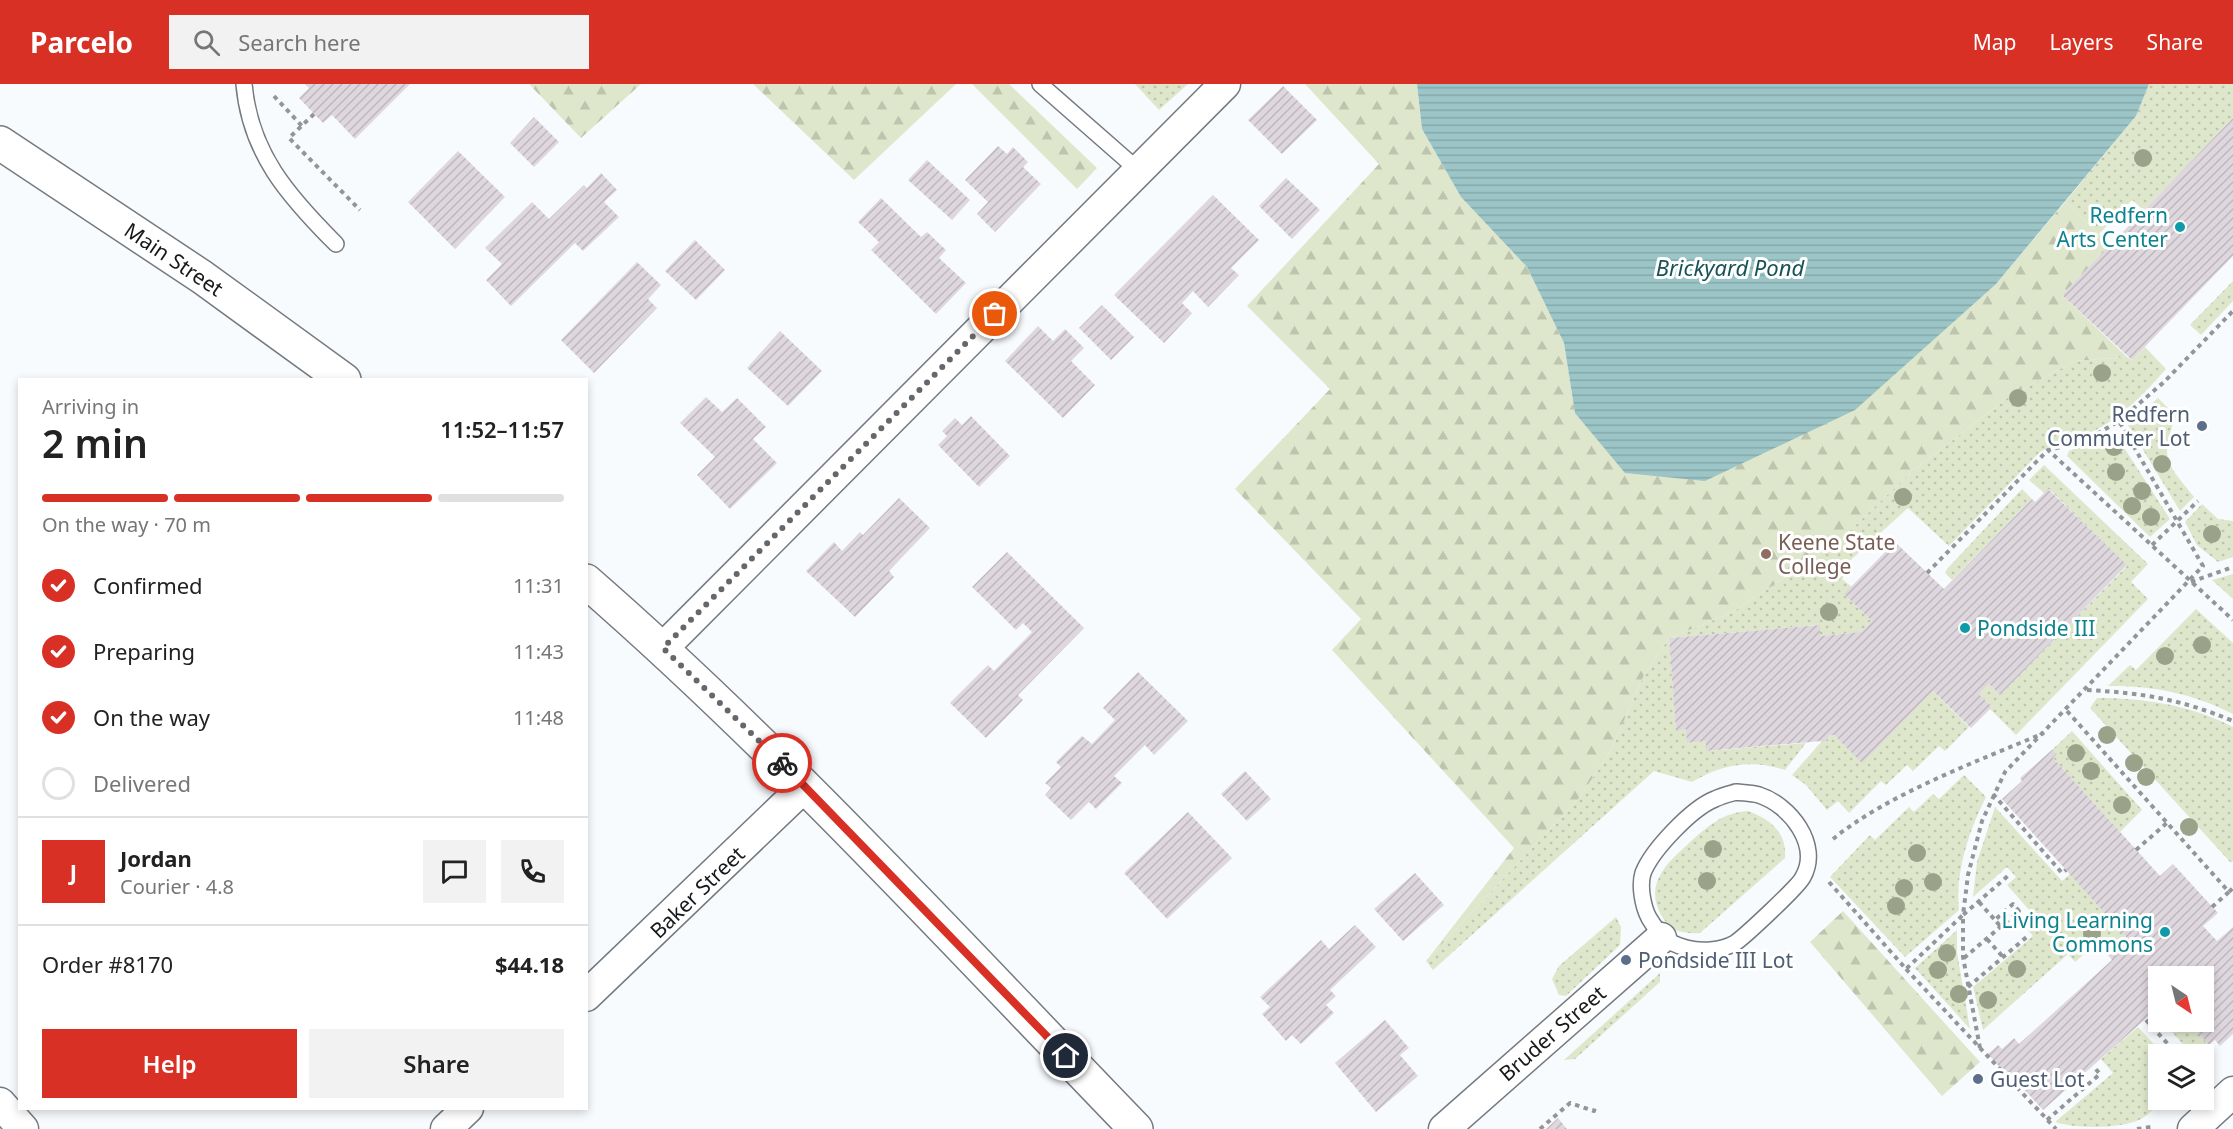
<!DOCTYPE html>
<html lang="en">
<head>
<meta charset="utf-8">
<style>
	:root { --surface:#fff; --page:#f2f2f2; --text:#222; --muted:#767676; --line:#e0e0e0; --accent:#d93025 }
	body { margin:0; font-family:"Noto Sans",sans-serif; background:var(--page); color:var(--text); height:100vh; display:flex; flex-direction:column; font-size:22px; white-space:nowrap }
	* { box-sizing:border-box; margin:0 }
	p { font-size:20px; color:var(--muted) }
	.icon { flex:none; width:33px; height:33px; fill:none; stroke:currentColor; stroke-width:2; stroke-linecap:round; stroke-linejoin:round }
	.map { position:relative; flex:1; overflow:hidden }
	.details { position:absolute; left:18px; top:294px; width:570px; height:732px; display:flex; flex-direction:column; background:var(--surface); border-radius:0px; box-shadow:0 3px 9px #0003 }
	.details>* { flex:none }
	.needle { width:39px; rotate:145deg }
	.controls { position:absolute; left:2148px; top:882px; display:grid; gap:12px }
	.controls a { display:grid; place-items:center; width:66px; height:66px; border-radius:0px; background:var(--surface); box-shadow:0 3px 9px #0003; font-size:30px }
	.pin { position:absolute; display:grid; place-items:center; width:51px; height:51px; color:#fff; margin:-26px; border:3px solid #fff; border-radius:50%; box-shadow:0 2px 6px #0007 }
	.courier { position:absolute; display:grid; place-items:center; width:60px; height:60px; margin:-30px; border:4px solid #d93025; border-radius:50%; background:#fff; color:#222; box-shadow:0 2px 8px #0007 }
	.headline em { font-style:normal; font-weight:600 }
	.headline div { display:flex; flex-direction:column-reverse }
	.headline { display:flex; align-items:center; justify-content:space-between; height:102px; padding:0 24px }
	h1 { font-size:39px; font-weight:600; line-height:45px }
	.bar { display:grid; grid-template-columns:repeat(4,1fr); gap:9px 6px; align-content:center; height:72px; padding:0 24px }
	.bar i { height:8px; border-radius:4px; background:var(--line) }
	.bar .selected { background:var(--accent) }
	.bar p { grid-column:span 4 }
	.line { display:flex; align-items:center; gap:15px; padding:0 24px; border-top:2px solid var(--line) }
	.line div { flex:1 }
	.round { display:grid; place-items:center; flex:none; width:63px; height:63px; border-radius:0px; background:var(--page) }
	ol { padding:0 24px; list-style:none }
	li { display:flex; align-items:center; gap:18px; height:66px }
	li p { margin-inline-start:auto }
	li .icon { padding:6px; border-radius:50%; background:var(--accent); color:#fff; stroke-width:4 }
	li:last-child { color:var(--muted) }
	li i { width:33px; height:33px; border:3px solid var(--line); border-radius:50% }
	.action { display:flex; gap:12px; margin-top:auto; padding:12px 24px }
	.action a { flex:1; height:69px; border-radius:0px; background:var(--accent); color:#fff; font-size:24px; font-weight:600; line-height:69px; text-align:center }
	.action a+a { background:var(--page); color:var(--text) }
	header { display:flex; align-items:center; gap:36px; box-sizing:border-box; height:84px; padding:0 30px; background:var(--accent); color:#fff }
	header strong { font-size:28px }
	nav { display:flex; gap:33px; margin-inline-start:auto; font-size:21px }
	.search { width:420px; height:54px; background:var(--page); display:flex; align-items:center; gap:15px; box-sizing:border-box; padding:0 21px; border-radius:0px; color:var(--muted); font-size:22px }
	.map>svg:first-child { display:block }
	.grass { fill:url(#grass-dots) }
	.forest { fill:url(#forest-firs) }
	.water { fill:url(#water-rules) }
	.building { fill:url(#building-hatch) }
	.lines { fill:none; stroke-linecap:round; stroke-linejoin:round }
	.service-casing { stroke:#747a80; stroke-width:18 }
	.minor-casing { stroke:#747a80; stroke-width:33 }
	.secondary-casing { stroke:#747a80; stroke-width:36 }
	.path { stroke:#939598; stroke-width:4; stroke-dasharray:4.5 4.5; stroke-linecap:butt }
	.service { stroke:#fff; stroke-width:15 }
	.minor { stroke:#fff; stroke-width:30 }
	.secondary { stroke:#fff; stroke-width:33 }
	.tree { fill:#9aa389 }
	.done { stroke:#65676a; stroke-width:6; stroke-dasharray:0 10.8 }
	.route { stroke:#d93025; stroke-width:8 }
	.culture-dot { fill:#0f9aa8; stroke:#fff; stroke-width:2 }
	.service-dot { fill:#5c6f8a; stroke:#fff; stroke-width:2 }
	.education-dot { fill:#8d6e63; stroke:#fff; stroke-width:2 }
	.labels { text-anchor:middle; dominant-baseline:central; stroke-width:6; stroke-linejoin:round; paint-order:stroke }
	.culture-label { font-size:21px; fill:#0d838f; stroke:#fff; text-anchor:end }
	.street-label { font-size:21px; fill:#16181a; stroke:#fff }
	.service-label { font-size:21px; fill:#4e5e75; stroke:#fff; text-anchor:start }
	.education-label { font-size:21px; fill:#785e54; stroke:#fff; text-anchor:start }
	.water-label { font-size:22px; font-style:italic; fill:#185356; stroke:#fff }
</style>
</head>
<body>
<header>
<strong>Parcelo</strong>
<div class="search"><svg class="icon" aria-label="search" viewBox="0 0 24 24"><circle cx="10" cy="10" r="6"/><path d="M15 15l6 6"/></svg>Search here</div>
<nav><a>Map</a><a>Layers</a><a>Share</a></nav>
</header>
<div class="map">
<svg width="2233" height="1045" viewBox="0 0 2233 1045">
	<defs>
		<pattern id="grass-dots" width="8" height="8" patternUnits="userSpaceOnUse" patternTransform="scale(1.5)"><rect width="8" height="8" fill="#dee7cb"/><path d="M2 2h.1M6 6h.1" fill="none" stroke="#bec5ae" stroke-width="1.8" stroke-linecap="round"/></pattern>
		<pattern id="forest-firs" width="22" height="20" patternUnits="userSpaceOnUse" patternTransform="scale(1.5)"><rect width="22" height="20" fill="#dee7cb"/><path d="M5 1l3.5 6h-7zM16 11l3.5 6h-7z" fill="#bec5ae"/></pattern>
		<pattern id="water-rules" width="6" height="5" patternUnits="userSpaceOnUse" patternTransform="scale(1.5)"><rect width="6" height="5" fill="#9cc5c7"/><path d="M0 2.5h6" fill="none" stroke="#86a8aa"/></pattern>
		<pattern id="building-hatch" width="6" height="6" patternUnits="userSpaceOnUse" patternTransform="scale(1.5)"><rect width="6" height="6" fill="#ded7de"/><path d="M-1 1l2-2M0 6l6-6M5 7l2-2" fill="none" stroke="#beb8be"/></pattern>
	</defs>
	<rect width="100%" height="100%" fill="#f8fbfe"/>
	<!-- grass -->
	<g class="grass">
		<polygon points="1135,0 1188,0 1159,26"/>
		<polygon points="2149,0 2233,0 2233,34 2144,126 2132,116 2099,150 2065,118 2136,32"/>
		<polygon points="2233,197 2233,217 2201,251 2190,241"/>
		<path d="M2145 263 2166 285C2145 309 2121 334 2092 348 2075 356 2057 358 2040 368L1949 462 1908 424 1842 484 1847 489 1842 495 1852 503 1845 511 1872 537 1861 548 1820 552 1819 541 1669 554 1676 646 1686 645 1688 659 1706 657 1707 667 1806 659 1785 686C1752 675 1722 680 1692 698L1654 687 1433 886 1426 877 1580 713 1611 666 1644 591 1669 554 1731 529 1837 459 1910 389 2010 312 2075 277 2127 273 2132 276Z"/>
		<path d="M2158 314 2176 332C2159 376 2167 379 2194 413L2180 427 2128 341Z"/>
		<polygon points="2114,348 2170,435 2150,453 2067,372 2069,367"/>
		<polygon points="2044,381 2148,480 2131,498 2148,515 2016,651 1990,625 1992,623 1979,610 1989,600 2000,611 2127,482 2049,405 2044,409 2029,396"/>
		<polygon points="2022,405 2032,415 1952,496 1945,489 1947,485"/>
		<polygon points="2202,420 2218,435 2233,437 2233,473 2218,478 2197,461 2185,438"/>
		<polygon points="2233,490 2233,515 2212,496"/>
		<path d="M2196 525 2233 559V630C2195 610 2151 601 2108 602L2130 581 2136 586Z"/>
		<polygon points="1933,607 1969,643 1945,667 1939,662 1913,687 1907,681 1886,701 1881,697 1849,729 1838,717 1827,726 1806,701 1792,691 1822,657 1828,656 1828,652 1834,651 1862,678"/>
		<path d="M2097 614C2144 614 2191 621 2233 643V777L2231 779 2090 624Z"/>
		<polygon points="2072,647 2142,726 2120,748 2053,674 2057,670 2053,665"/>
		<path d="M1964 691 1986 713C1969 747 1955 788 1959 826L1905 873 1830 793 1870 751 1875 756 1909 723 1914 728 1933 710 1939 715Z"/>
		<polygon points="1995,723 2062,797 2070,790 2127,854 2108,871 2097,859 2075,878 2068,870 1983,946 1973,903 2033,852 2019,836 2030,827 2007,801 2016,793 2007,783 1973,813 1977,778"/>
		<path d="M1748 727C1770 735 1787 748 1785 774L1700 849C1682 850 1670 847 1661 831 1644 800 1667 779 1688 760 1707 743 1721 729 1748 727Z"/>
		<polygon points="1616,833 1621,843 1620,861 1566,912 1559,911 1552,895 1559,882"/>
		<polygon points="1957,846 1957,868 1970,945 1915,884"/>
		<polygon points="1660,889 1660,898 1575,975 1564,976"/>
		<polygon points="2163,938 2188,938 2209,961 2198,970 2192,970"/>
		<path d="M2138 943 2163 970H2158V1016H2163C2156 1022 2149 1031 2141 1035 2121 1045 2077 1045 2055 1038L2113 989 2101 975Z"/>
	</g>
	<!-- forest -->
	<g class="forest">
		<polygon points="529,0 641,0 581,54"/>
		<polygon points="753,0 956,0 854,96"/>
		<polygon points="972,0 1009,0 1097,84 1077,105"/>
		<polygon points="1305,0 1417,0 1422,45 1461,113 1527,183 1564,259 1575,329 1996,200 2065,118 2111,161 2062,211 2127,273 2075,277 2010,312 1910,389 1837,459 1731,529 1669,554 1644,591 1611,666 1580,713 1426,877 1514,764 1332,566 1361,535 1235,405 1330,305 1247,222 1379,80"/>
		<polygon points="1843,827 1980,978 1942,1012 1810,858"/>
	</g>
	<!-- water -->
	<polygon class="water" points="1417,0 2149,0 2136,32 1996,200 1855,326 1705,397 1625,389 1575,329 1564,259 1527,183 1461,113 1422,45"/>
	<!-- building -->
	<g class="building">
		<polygon points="305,0 410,0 355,55 332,31 323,39 299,14 309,4"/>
		<polygon points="1283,2 1317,36 1282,70 1248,36"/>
		<polygon points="534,33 559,58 534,83 510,59"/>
		<polygon points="2233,34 2233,172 2132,276 2062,211"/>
		<polygon points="998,62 1007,70 1013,63 1028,78 1023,83 1041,100 995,148 977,130 988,118 965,96"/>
		<polygon points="458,67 505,113 455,165 408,118"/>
		<polygon points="927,76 970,116 952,136 908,96"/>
		<polygon points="601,89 617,106 604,118 619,133 583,167 575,159 511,222 486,196 502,180 485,164 532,118 549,135 584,101 587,104"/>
		<polygon points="1286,94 1320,126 1292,155 1259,122"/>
		<polygon points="1213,111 1259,156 1231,184 1239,191 1208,223 1193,207 1182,219 1192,229 1164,259 1114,211"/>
		<polygon points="881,114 921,153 927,148 946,166 939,174 966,199 936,230 871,166 879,158 858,138"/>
		<polygon points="695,156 725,186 696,216 665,187"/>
		<polygon points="637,178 661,201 648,215 657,224 594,289 561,256"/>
		<polygon points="1102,221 1134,253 1111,276 1079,244"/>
		<polygon points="1038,242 1053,257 1065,245 1084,264 1071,277 1095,301 1063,334 1005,277"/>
		<polygon points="780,247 822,287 788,322 747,284"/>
		<polygon points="706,313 722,328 737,314 766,343 753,355 777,379 730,425 697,391 715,373 680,339"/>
		<polygon points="971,332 1010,372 979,403 938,361 947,352 942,347 955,334 962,341"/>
		<polygon points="2048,405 2127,481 2000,611 1989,600 1979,610 1992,623 1971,644 1933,607 1862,679 1834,651 1828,652 1828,657 1822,657 1706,667 1706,657 1687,659 1686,645 1676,647 1669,554 1820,541 1820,552 1861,548 1872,537 1844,510 1895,458 1944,505 2032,415 2035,418"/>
		<polygon points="899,414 930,444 889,487 894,493 855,533 806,487 834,458 842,467 860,448 863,451"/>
		<polygon points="1007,468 1084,544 1018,611 1023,616 986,654 950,619 988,581 994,587 1032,548 1023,539 1016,546 972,503"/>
		<polygon points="1138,588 1188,637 1154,671 1145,661 1114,692 1122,699 1096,725 1089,718 1071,736 1045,711 1051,704 1045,699 1061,683 1056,678 1082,652 1092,660 1115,636 1103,624"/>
		<polygon points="2053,665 2057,670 2053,674 2160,792 2173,780 2218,829 2203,842 2217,857 2233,843 2233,950 2220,962 2215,956 2209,961 2188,938 2204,938 2204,892 2158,892 2158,924 2043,1026 2022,1003 2020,1006 1988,970 1998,961 2002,965 2014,954 2019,960 2112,876 2108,871 2127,854 2002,715 2022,697 2020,694"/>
		<polygon points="1245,687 1271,715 1247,737 1221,710"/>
		<polygon points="1188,728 1232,774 1167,835 1124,789"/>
		<polygon points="1415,789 1444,821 1403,857 1374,825"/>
		<polygon points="1355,841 1376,863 1330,906 1336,912 1326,921 1334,929 1301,960 1292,951 1286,957 1262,930 1270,923 1260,913 1321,856 1329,865"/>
		<polygon points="1385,936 1409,964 1400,971 1418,992 1376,1028 1335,979"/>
		<polygon points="1558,1034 1567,1045 1546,1045"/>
	</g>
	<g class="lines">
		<!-- service casing -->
		<g class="service-casing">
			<g id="service">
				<path d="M244 0C250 69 288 112 336 160"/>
				<polyline points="1040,0 1138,86"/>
				<path d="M1736 708C1743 709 1752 709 1759 711 1790 721 1821 761 1803 793 1799 802 1744 853 1735 859 1721 867 1701 868 1686 864 1665 858 1660 852 1649 834 1643 823 1639 802 1643 789 1652 766 1692 724 1715 715 1721 712 1729 710 1736 708Z"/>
			</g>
		</g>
		<!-- minor casing -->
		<g class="minor-casing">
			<g id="minor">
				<polyline points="663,564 1225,0"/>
				<polyline points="586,912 805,702"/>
				<polyline points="0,1019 23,1045"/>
				<polyline points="446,1045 468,1024"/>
				<polyline points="1444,1045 1661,854"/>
				<polyline points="2193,1045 2233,1008"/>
			</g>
		</g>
		<!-- secondary casing -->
		<g class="secondary-casing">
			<g id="secondary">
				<polyline points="0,59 202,193 344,296"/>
				<path d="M586 497C781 667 956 859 1136 1045"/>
			</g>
		</g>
		<!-- path -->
		<g class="path">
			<polyline points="274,12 302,42"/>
			<polyline points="314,30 289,54 360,126"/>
			<polyline points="2119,337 2164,298 2233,227"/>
			<polyline points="2152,461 2198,417"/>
			<polyline points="1927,489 2048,366 2233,536"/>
			<polyline points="2191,498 2233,483"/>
			<path d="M2087 606C2143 609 2180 615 2233 637"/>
			<polyline points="2067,627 2229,808 2233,804"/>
			<polyline points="1993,710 2062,789 2066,786"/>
			<path d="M1833 755C1888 710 1978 677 2044 649"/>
			<polyline points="2136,766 2168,738"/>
			<polyline points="1829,798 1906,885 1963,831 1968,791 1982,737 2005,688 2203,482 2119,337 2083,358 2048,366"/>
			<polyline points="1979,818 1995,836"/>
			<polyline points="2212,823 2229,808"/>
			<polyline points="1987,855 2003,873"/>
			<polyline points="1964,874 2019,827 2013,820 1995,836 2001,843"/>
			<polyline points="1906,885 2056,1045"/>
			<polyline points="1968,903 2029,851"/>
			<polyline points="2146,936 2177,970"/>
			<polyline points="1980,964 1963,873 1963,831 2009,791"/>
			<polyline points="2047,1036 2100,990 2093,982"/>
			<polyline points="1540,1045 1570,1019 1594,1027 1595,1023"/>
			<polyline points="2137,1045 2151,1043"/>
		</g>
		<!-- service -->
		<use href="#service" class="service"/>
		<!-- minor -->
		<use href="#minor" class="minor"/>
		<!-- secondary -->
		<use href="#secondary" class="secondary"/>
	</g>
	<!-- trees -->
	<g class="tree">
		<circle cx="2143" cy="74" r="9"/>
		<circle cx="2102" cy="289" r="9"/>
		<circle cx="2018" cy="314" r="9"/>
		<circle cx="2114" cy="363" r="9"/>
		<circle cx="2162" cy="380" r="9"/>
		<circle cx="2116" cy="388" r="9"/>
		<circle cx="2142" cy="407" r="9"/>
		<circle cx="1903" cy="413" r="9"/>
		<circle cx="2132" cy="422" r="9"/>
		<circle cx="2151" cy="433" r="9"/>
		<circle cx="2212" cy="450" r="9"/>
		<circle cx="1829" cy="528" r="9"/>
		<circle cx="2202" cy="561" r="9"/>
		<circle cx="2165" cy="572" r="9"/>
		<circle cx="2107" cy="651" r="9"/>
		<circle cx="2076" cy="669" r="9"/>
		<circle cx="2134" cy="679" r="9"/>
		<circle cx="2091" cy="687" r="9"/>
		<circle cx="2146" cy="693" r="9"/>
		<circle cx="2122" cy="721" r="9"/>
		<circle cx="2189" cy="743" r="9"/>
		<circle cx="1713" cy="765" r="9"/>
		<circle cx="1917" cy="769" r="9"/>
		<circle cx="1707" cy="797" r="9"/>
		<circle cx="1933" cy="798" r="9"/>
		<circle cx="1904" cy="804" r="9"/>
		<circle cx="1896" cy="822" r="9"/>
		<circle cx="2092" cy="850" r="9"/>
		<circle cx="1947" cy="869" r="9"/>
		<circle cx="2017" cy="885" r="9"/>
		<circle cx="1938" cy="886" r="9"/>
		<circle cx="1959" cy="910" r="9"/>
		<circle cx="1988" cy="916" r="9"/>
	</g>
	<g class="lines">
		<!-- done -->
		<polyline class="done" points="782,679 663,564 995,230"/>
		<!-- route -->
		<polyline class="route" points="782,679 1066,972"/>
	</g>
	<!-- markers -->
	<g class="culture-dot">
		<circle cx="2180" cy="143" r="6"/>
		<circle cx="1965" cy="544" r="6"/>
		<circle cx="2165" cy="848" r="6"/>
	</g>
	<g class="service-dot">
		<circle cx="2202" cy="342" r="6"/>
		<circle cx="1626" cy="876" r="6"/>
		<circle cx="1978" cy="995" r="6"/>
	</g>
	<circle class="education-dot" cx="1766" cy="470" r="6"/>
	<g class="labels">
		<!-- culture labels -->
		<g class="culture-label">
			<text x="2168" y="131">Redfern<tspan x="2168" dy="24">Arts Center</tspan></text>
			<text x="1977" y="544" text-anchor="start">Pondside III</text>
			<text x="2153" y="836">Living Learning<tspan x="2153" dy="24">Commons</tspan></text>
		</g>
		<!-- street labels -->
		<g class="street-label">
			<text transform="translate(174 175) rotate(34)">Main Street</text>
			<text transform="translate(697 808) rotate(-44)">Baker Street</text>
			<text transform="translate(1552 949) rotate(-41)">Bruder Street</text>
		</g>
		<!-- service labels -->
		<g class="service-label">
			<text x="2190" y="330" text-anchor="end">Redfern<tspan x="2190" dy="24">Commuter Lot</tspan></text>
			<text x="1638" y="876">Pondside III Lot</text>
			<text x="1990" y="995">Guest Lot</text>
		</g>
		<!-- education labels -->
		<g class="education-label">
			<text x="1778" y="458">Keene State<tspan x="1778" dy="24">College</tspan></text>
		</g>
		<!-- water labels -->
		<g class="water-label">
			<text x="1730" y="183">Brickyard Pond</text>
		</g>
	</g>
</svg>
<div class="controls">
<a><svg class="needle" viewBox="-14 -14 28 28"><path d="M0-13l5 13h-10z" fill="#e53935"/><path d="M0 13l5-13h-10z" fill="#767676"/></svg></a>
<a><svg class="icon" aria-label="layers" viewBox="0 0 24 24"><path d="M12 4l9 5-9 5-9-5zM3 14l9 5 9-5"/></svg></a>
</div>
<div class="pin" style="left:995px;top:230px;background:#ea580c"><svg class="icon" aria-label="bag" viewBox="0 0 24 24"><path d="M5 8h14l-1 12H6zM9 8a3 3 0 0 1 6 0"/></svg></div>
<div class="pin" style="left:1066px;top:972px;background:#1f2937"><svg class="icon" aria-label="home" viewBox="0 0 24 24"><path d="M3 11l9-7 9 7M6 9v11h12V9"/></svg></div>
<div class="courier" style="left:782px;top:679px"><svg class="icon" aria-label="bike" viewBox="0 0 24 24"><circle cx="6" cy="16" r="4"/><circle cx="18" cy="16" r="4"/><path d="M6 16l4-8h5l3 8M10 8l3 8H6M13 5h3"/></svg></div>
<section class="details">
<div class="headline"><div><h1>2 min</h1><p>Arriving in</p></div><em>11:52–11:57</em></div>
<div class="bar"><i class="selected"></i><i class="selected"></i><i class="selected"></i><i></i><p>On the way · 70 m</p></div>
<ol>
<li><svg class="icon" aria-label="check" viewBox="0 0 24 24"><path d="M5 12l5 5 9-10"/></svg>Confirmed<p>11:31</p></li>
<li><svg class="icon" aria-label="check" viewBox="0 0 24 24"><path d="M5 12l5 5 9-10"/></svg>Preparing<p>11:43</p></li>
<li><svg class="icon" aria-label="check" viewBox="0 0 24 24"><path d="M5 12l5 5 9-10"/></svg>On the way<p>11:48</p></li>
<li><i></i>Delivered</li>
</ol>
<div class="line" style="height:108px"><b class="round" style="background:var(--accent);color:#fff">J</b><div><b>Jordan</b><p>Courier · 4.8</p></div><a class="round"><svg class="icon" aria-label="chat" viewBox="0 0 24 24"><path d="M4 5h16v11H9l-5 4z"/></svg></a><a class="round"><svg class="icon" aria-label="phone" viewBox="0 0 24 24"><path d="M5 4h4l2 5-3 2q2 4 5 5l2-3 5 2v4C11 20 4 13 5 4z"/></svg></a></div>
<div class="line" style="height:78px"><div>Order #8170</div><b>$44.18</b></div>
<div class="action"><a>Help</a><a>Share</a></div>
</section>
</div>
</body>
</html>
